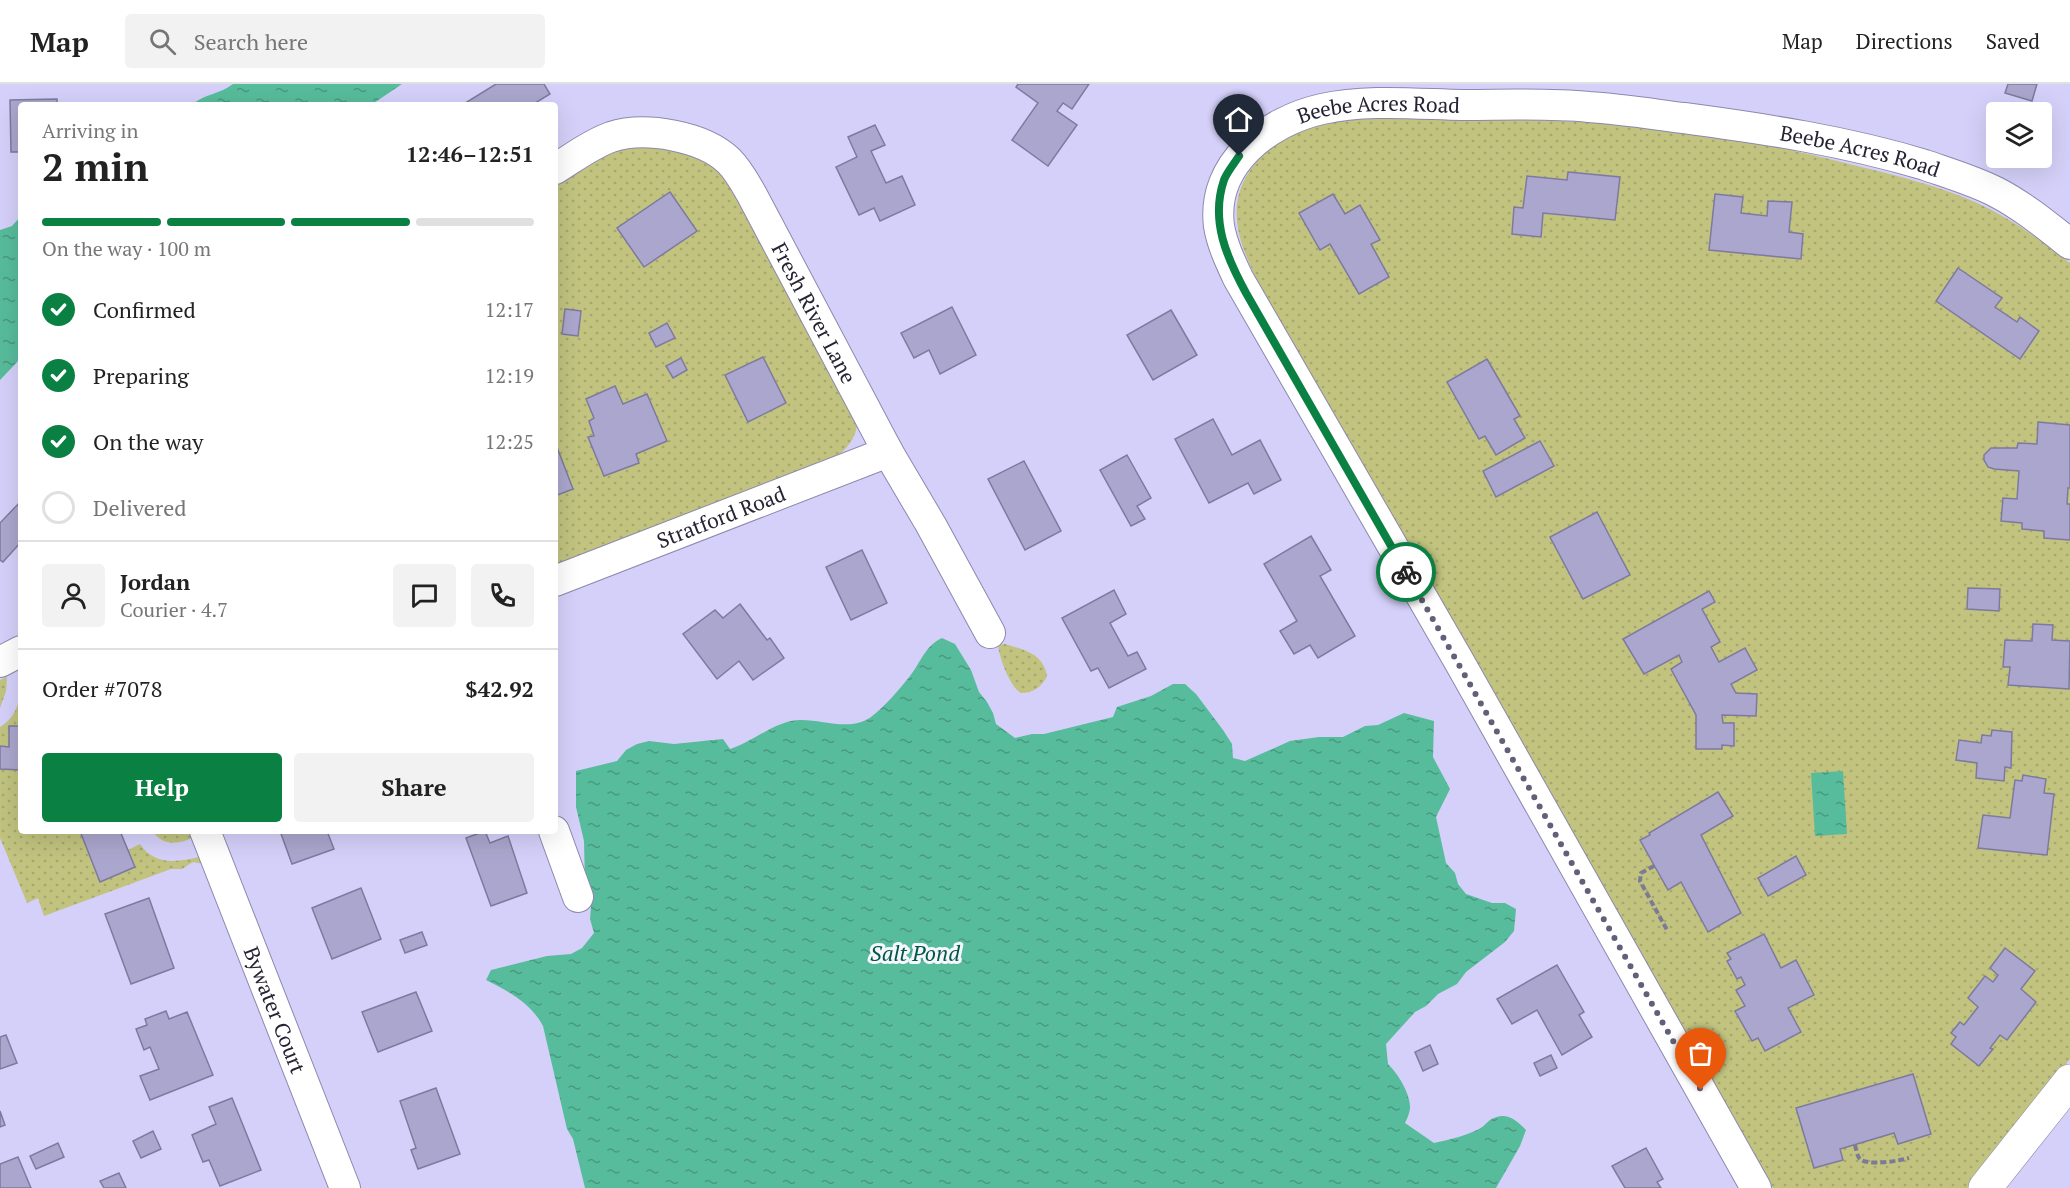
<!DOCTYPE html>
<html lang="en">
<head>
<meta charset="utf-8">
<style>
	:root { --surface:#fff; --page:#f2f2f2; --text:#222; --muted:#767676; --line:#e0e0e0; --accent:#0b8043 }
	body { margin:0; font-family:"PT Serif",serif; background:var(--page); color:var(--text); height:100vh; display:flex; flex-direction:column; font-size:22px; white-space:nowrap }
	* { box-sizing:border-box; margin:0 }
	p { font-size:20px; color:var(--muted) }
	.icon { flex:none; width:33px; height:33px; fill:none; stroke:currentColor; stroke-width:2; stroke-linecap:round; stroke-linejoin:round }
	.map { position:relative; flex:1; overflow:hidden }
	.panel { position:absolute; left:18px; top:18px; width:540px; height:732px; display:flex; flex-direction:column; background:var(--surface); border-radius:6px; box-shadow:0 6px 24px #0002 }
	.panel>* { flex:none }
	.fabs { position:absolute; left:1986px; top:18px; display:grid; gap:12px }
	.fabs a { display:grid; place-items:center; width:66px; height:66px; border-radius:6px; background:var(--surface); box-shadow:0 6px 24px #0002; font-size:30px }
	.pin { position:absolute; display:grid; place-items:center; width:51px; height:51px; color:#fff; margin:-62px -26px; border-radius:50% 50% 50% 0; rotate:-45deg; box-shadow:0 0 6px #0007 }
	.pin .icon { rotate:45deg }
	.courier { position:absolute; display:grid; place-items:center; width:60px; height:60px; margin:-30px; border:4px solid #0b8043; border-radius:50%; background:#fff; color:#222; box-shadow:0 2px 8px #0007 }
	.summary em { font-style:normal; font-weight:700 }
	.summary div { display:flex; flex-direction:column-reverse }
	.summary { display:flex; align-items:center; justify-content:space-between; height:102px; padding:0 24px }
	h1 { font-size:39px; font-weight:700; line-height:45px }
	.bar { display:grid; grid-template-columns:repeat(4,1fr); gap:9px 6px; align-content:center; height:72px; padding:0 24px }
	.bar i { height:8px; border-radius:4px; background:var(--line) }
	.bar .active { background:var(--accent) }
	.bar p { grid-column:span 4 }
	.line { display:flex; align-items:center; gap:15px; padding:0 24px; border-top:2px solid var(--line) }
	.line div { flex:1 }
	.round { display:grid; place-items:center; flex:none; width:63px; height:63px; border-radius:6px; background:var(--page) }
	ol { padding:0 24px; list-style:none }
	li { display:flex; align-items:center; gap:18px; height:66px }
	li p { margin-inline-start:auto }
	li .icon { padding:6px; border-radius:50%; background:var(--accent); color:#fff; stroke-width:4 }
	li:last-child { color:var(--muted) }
	li i { width:33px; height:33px; border:3px solid var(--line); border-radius:50% }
	.primary-button { display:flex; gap:12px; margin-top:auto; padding:12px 24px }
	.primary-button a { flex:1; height:69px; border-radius:6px; background:var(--accent); color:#fff; font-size:24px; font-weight:700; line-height:69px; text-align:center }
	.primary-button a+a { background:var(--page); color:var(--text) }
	header { display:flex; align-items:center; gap:36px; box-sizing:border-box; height:84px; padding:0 30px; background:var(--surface); border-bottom:2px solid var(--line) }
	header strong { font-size:28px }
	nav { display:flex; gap:33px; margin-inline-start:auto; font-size:21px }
	.search { width:420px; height:54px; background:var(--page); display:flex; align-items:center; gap:15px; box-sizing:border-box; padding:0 21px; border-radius:6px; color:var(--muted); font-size:22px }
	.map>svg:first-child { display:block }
	.grass { fill:url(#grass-dots) }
	.water { fill:url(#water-ripples) }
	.building { fill:#aaa6cd; stroke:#7e7a9f; stroke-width:1.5 }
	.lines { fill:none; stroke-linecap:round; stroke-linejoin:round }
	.minor-casing { stroke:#8c88ae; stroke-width:32 }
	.tertiary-casing { stroke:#8c88ae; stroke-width:34 }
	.path { stroke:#7d7a96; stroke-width:4; stroke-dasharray:6 3; stroke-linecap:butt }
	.minor { stroke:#fff; stroke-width:30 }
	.tertiary { stroke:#fff; stroke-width:33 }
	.done { stroke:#626078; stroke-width:6; stroke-dasharray:0 10.8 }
	.route { stroke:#0b8043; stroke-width:8 }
	.labels { text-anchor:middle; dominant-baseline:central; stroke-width:6; stroke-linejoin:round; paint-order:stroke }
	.street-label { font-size:21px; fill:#252433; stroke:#f6f6fe }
	.water-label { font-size:22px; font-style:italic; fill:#005943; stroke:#f6f6fe }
</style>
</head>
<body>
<header>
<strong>Map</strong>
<div class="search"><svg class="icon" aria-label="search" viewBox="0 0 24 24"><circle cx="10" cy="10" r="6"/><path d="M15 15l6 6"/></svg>Search here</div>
<nav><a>Map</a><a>Directions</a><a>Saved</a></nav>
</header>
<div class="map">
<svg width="2070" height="1104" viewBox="0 0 2070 1104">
	<defs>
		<pattern id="grass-dots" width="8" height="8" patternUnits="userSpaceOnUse" patternTransform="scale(1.5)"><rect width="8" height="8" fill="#c1c37f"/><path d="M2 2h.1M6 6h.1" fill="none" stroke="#a6a76e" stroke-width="1.8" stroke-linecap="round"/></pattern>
		<pattern id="water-ripples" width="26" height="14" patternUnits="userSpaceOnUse" patternTransform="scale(1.5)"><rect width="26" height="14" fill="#57bc9b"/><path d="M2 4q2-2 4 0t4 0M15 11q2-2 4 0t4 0" fill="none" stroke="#48997f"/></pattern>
	</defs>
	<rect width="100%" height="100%" fill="#d4d0f9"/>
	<!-- grass -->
	<g class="grass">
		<path d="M1407 33C1485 35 1562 35 1639 42 1710 49 1783 63 1853 81 1894 91 1937 101 1975 118 2010 134 2040 155 2070 179V975L1969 1104H1773L1265 211C1239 162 1217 115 1265 69 1275 59 1288 48 1302 44 1336 34 1373 35 1407 33Z"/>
		<path d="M628 60 678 64 722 86 858 338C855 355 848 364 834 375L555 489V97L582 79Z"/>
		<path d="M1005 560C1024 566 1043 569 1047 592 1042 603 1033 609 1021 609 1010 603 999 573 998 561Z"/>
		<polygon points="7,593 6,607 0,624 0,596"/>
		<path d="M21 606V747H80L100 797 128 766 140 760C155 782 177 778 199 773L203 780 193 778 182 785H171L44 832 38 814 27 819 0 754V643C14 635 19 621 21 606Z"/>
		<path d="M153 747H190L193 753C180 761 161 762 153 747Z"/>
	</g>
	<!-- water -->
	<g class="water">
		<path d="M233 0H402L371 21H192C205 9 219 11 233 0Z"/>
		<polygon points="21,132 21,274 0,296 0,146 12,142"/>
		<path d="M942 554 955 560 971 586 979 608 987 618 993 629 996 640 1015 654 1032 650H1044L1113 633 1117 623 1151 612 1173 600H1185L1196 610 1223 646 1232 660 1233 674 1245 677 1290 657 1319 653H1343L1365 642 1378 641 1404 629 1434 637 1433 673 1450 705 1436 733 1446 779 1455 789 1458 800 1466 810 1492 819H1505L1516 825 1514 847 1505 858 1466 888 1457 900 1438 910 1426 922 1415 928 1386 960 1388 980C1398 990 1411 1010 1410 1025 1409 1030 1407 1035 1405 1039L1434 1059C1449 1056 1465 1052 1479 1045 1483 1043 1486 1039 1490 1036 1505 1027 1515 1035 1526 1046L1520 1062 1496 1104H585L573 1055 567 1045 543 942C531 919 508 907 486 896L491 886 547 872 571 870 582 864 594 849 590 835 591 823 585 800 584 757 576 723V687L617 677 626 666 637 660 649 657 674 660 723 655 730 665C753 658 775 637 799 636 822 635 850 648 871 633 885 622 899 606 910 592 921 578 925 562 942 554Z"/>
		<polygon points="1843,687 1847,750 1815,752 1811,689"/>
	</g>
	<!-- building -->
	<g class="building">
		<polygon points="496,0 544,0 550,10 532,21 462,21"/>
		<polygon points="1018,0 1089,0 1072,25 1063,19 1057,27 1077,41 1048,82 1012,56 1038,19 1016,3"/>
		<polygon points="2008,0 2037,0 2032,17 2005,9"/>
		<polygon points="57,15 57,21 21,21 21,68 11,68 10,16"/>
		<polygon points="875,41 885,61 871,67 886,99 902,92 915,121 880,137 874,124 859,131 836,83 857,73 848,53"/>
		<polygon points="1568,88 1620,93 1615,136 1543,129 1541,153 1512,150 1514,123 1523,124 1527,92 1567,96"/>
		<polygon points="670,108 697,147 644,183 617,144"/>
		<polygon points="1333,110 1345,130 1360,121 1380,156 1371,160 1389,193 1359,210 1330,160 1320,166 1299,129"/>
		<polygon points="1715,110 1743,113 1741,129 1767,132 1768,117 1792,118 1789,148 1803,150 1801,175 1709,166"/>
		<polygon points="1958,184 2002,214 1995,223 2017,238 2020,233 2039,247 2020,275 1936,217"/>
		<polygon points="952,223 976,271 940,290 929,266 914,274 901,249"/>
		<polygon points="565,225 581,227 578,252 562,250"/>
		<polygon points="1171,226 1197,271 1153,296 1127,251"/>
		<polygon points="667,239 675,254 656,263 649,249"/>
		<polygon points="763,273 786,319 748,338 725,291"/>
		<polygon points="681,274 687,286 673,294 666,282"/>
		<polygon points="1487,275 1520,332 1514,335 1525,354 1496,371 1485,352 1479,355 1447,298"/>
		<polygon points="615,302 623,320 647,310 667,357 636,370 639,379 604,392 588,353 594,352 589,337 594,334 586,315"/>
		<polygon points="1213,335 1232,371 1260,356 1281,396 1254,410 1248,399 1209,419 1175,355"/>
		<polygon points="2038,338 2070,341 2070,404 2068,404 2067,420 2070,420 2070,456 2044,454 2044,447 2022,445 2022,439 2001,437 2003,414 2017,415 2019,387 1994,385 1988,383 1984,376 1984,371 1991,364 2017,364 2018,359 2037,360"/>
		<polygon points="1540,357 1554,382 1496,413 1483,387"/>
		<polygon points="555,358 573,405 555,412"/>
		<polygon points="1127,371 1151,414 1137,422 1145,435 1131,442 1100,386"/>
		<polygon points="1024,377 1061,447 1025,466 988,395"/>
		<polygon points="21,417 21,458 3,478 0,476 0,439"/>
		<polygon points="1597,428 1630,491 1583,515 1550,453"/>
		<polygon points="1311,452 1331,486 1320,492 1355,552 1318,574 1310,561 1294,570 1280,547 1297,537 1264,480"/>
		<polygon points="862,466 887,519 851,536 826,483"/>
		<polygon points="1968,504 2000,505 1999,527 1967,525"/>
		<polygon points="1114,506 1126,530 1110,539 1128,572 1137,568 1146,585 1109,604 1098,584 1091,587 1062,534"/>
		<polygon points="1709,507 1715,518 1702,525 1720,558 1711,563 1719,578 1745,564 1757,586 1731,600 1736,609 1757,610 1756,632 1722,631 1723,639 1734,639 1734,662 1722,661 1722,665 1696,665 1696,631 1671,585 1682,578 1679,571 1644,590 1623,555"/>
		<polygon points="740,520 767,556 770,554 784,574 753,596 739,577 717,595 683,550 715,526 723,534"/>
		<polygon points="2033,540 2053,541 2052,556 2070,557 2069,605 2008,601 2010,583 2003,583 2005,556 2032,557"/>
		<polygon points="9,642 21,642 21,686 0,685 0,662 9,663"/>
		<polygon points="1992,646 2012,648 2011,684 2005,683 2004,697 1976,694 1977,679 1956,676 1959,656 1981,659 1982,651 1991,652"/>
		<polygon points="2023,691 2046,695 2044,709 2054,710 2047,771 1978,764 1983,731 2010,734 2015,696 2022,697"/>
		<polygon points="1718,708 1733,732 1701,751 1741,829 1708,848 1681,798 1668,806 1640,756 1650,751 1649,749"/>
		<polygon points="80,747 120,747 135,783 100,798"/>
		<polygon points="280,747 327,747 334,765 292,780"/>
		<polygon points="485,747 490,759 508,752 527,809 491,822 466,754"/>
		<polygon points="1796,772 1806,791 1768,812 1758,794"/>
		<polygon points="361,804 381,855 332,875 312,824"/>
		<polygon points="149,814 174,884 131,900 105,830"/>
		<polygon points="422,848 427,861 405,869 400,856"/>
		<polygon points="1764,850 1781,884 1796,876 1814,911 1788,924 1801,948 1765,967 1758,954 1752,957 1735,927 1745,922 1736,906 1745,901 1741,893 1737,895 1727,877 1731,875 1727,869"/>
		<polygon points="2005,864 2035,887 2021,905 2036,918 2007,956 2000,951 1990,964 1993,965 1979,982 1951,960 1956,953 1951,949 1960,938 1964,941 1978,923 1968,914 1985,892 1993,898 1998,891 1990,884"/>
		<polygon points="1557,881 1584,928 1579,931 1592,953 1562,971 1537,926 1512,940 1497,915"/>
		<polygon points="416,908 432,947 378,968 362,928"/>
		<polygon points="166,927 169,935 187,928 213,991 150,1016 140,992 159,985 150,963 144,966 136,945 147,941 145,935"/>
		<polygon points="6,951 17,979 0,985 0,953"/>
		<polygon points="1430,961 1438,980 1423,987 1415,968"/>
		<polygon points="1551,971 1557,984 1540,992 1534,979"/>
		<polygon points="1913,990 1931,1050 1898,1060 1894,1049 1840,1065 1843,1076 1814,1084 1796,1024"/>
		<polygon points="436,1004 460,1070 418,1085 411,1066 416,1064 400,1017"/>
		<polygon points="232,1014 261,1086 220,1102 209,1076 203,1078 192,1051 216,1040 209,1023"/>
		<polygon points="0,1027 5,1041 0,1043"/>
		<polygon points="153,1047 161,1065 141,1074 133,1057"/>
		<polygon points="58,1059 64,1073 36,1085 30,1072"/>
		<polygon points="1646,1064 1663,1095 1657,1098 1661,1104 1625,1104 1612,1082"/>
		<polygon points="18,1073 31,1104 0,1104 0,1080"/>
		<polygon points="119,1089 126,1104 104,1104 100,1097"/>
	</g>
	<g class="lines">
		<!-- minor casing -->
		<g class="minor-casing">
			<g id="minor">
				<path id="s1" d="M555 85C573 74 591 60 611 53 645 42 703 52 729 77 739 87 745 99 752 111L888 368 931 441 990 549"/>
				<path id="s2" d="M555 497 888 368"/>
				<polyline points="0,578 21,567"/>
				<path id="s3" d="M205 747 345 1104"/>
				<polyline points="554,747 578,813"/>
				<path id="s4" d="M1756 1104 1460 579 1238 194C1230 177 1222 160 1219 142 1211 80 1268 37 1322 25 1367 15 1416 20 1463 21 1504 21 1547 19 1589 23 1620 25 1652 30 1684 34 1766 45 1846 57 1925 81 1948 89 1975 97 1996 108 2023 122 2046 141 2070 160"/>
			</g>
		</g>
		<!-- tertiary casing -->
		<g class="tertiary-casing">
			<polyline id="tertiary" points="1985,1104 2070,997"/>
		</g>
		<!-- path -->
		<g class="path">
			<polyline points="1654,782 1641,789 1640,797 1667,846"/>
			<path d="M1855 1061C1856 1065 1857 1072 1860 1075 1867 1082 1899 1077 1909 1074"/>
		</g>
		<!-- minor -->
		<use href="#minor" class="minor"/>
		<!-- tertiary -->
		<use href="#tertiary" class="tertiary"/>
	</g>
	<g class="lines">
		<!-- done -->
		<polyline class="done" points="1406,488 1701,1006"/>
		<!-- route -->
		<path class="route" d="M1239 72C1234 80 1227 88 1224 96 1210 137 1227 174 1246 209L1406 488"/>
	</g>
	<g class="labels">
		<!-- street labels -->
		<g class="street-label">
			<text stroke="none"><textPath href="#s4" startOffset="1330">Beebe Acres Road</textPath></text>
			<text stroke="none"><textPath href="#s4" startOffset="1816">Beebe Acres Road</textPath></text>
			<text stroke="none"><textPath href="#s1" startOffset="364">Fresh River Lane</textPath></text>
			<text stroke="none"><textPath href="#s2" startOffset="178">Stratford Road</textPath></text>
			<text stroke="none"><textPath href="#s3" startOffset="192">Bywater Court</textPath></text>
		</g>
		<!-- water labels -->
		<g class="water-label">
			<text x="915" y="868">Salt Pond</text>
		</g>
	</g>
</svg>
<div class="fabs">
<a><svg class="icon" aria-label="layers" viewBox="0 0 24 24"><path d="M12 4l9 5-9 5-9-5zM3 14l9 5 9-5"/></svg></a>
</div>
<div class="pin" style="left:1701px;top:1006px;background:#ea580c"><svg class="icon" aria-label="bag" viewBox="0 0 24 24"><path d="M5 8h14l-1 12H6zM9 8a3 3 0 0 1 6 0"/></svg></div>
<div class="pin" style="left:1239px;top:72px;background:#1f2937"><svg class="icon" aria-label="home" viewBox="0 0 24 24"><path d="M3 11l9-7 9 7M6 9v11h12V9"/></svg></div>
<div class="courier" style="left:1406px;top:488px"><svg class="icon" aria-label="bike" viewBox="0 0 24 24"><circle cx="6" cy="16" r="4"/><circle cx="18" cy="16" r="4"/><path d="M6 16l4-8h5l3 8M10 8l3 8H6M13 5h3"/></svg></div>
<section class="panel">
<div class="summary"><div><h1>2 min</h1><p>Arriving in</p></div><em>12:46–12:51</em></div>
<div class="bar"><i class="active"></i><i class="active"></i><i class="active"></i><i></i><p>On the way · 100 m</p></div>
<ol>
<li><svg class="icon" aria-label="check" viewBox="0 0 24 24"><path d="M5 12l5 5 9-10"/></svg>Confirmed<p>12:17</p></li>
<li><svg class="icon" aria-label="check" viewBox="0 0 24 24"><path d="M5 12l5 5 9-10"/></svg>Preparing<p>12:19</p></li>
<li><svg class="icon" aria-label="check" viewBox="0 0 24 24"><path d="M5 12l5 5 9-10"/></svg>On the way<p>12:25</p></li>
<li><i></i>Delivered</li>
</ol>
<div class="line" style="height:108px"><a class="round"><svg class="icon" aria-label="person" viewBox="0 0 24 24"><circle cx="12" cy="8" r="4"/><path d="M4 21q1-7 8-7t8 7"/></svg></a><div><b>Jordan</b><p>Courier · 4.7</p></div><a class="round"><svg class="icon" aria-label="chat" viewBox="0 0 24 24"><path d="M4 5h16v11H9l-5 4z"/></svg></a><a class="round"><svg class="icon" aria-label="phone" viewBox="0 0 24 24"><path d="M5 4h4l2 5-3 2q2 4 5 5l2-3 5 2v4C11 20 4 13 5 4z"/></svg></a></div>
<div class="line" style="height:78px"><div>Order #7078</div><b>$42.92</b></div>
<div class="primary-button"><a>Help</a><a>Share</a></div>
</section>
</div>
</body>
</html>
